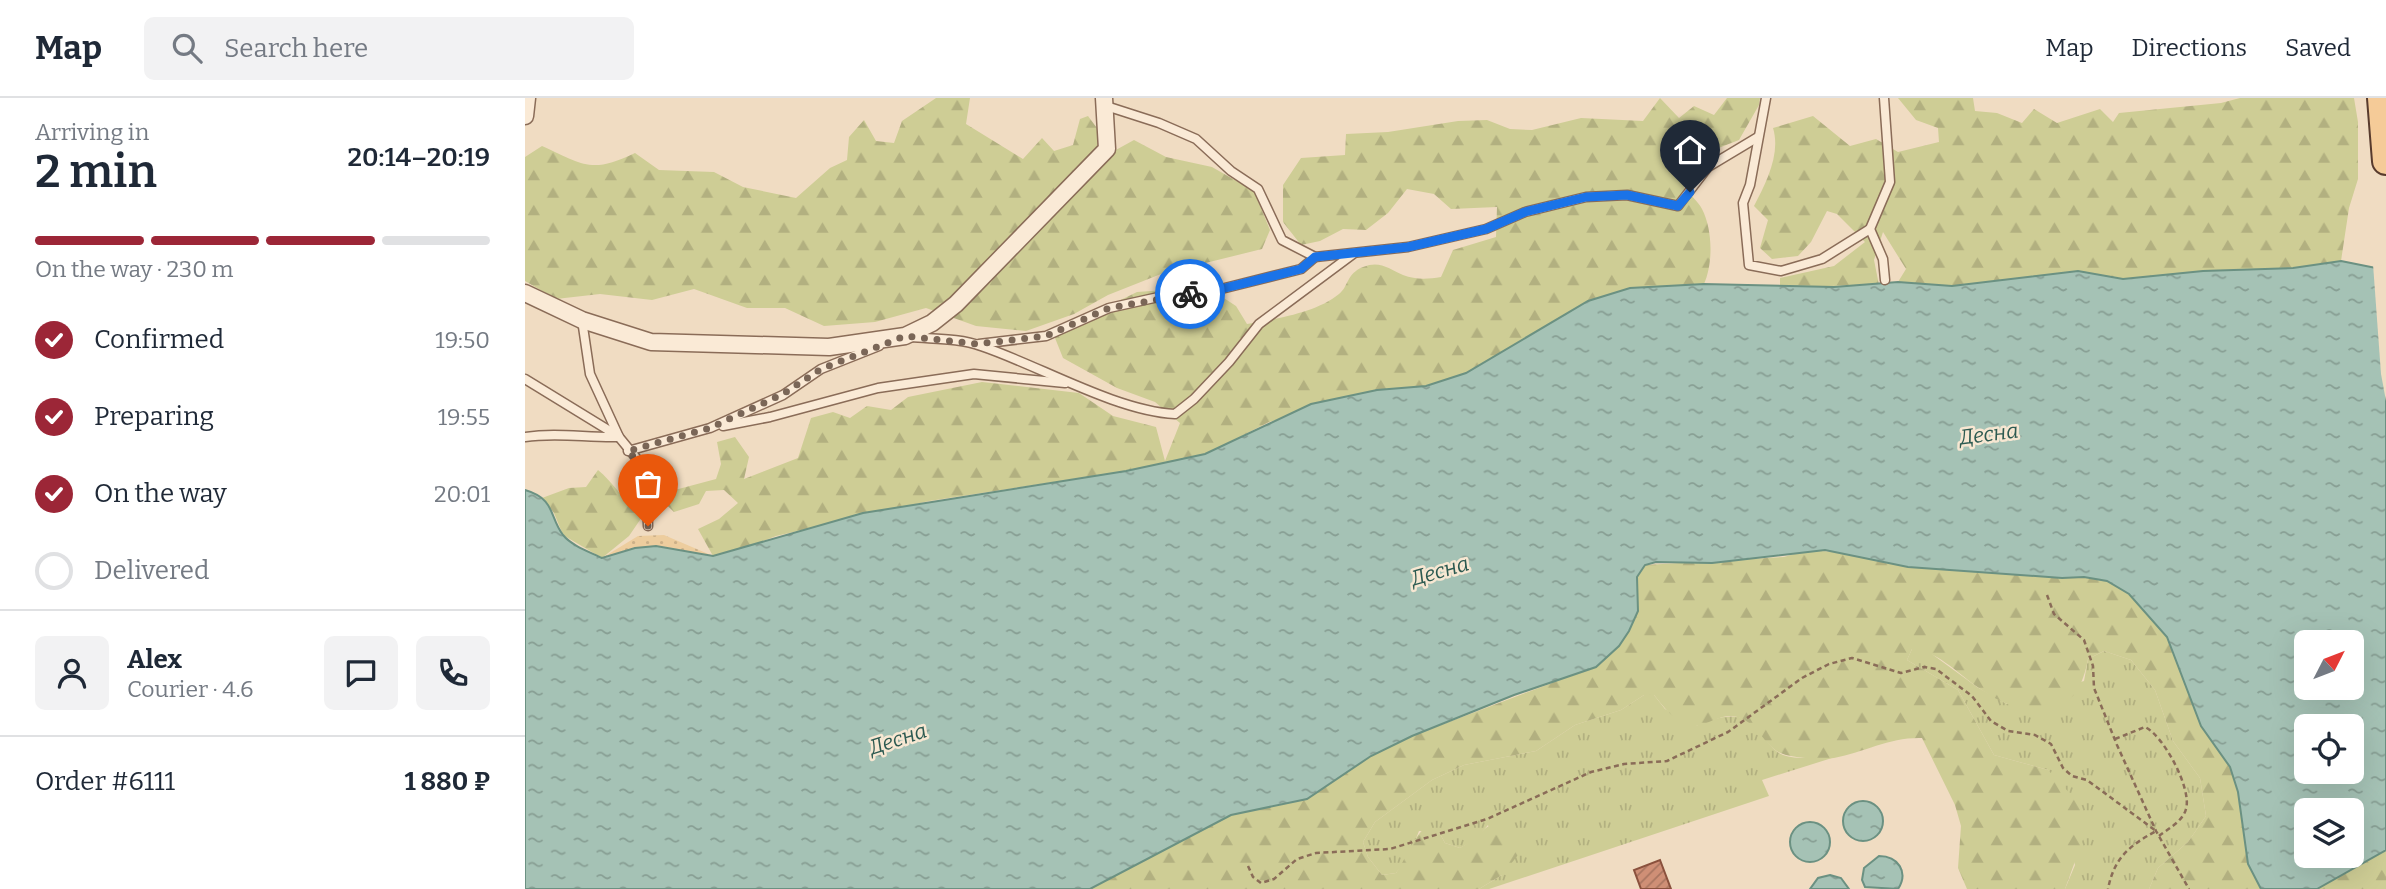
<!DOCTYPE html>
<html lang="en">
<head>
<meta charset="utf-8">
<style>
	:root { --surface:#fff; --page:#f2f2f3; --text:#1f2937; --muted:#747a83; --line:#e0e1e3; --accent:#9c2637 }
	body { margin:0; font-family:Bitter,serif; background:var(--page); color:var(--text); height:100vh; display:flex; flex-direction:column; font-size:26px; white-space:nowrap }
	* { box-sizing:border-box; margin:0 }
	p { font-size:23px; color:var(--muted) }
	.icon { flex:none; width:38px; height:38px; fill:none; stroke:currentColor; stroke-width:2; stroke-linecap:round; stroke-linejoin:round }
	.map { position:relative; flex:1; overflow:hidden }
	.side { display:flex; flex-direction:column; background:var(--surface); width:525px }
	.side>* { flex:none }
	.needle { width:46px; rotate:48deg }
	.controls { position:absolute; left:1769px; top:532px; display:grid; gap:14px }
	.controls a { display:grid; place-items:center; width:70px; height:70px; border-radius:10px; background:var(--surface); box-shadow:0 7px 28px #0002; font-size:35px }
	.pin { position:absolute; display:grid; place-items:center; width:60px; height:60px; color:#fff; margin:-72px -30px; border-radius:50% 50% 50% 0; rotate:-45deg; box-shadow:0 0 7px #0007 }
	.pin .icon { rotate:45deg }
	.courier { position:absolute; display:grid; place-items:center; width:70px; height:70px; margin:-35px; border:5px solid #1a73e8; border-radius:50%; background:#fff; color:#222; box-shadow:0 2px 9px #0007 }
	.headline em { font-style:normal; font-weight:600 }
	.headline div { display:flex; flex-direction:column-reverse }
	.headline { display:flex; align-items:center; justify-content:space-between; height:119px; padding:0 35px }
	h1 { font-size:46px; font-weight:600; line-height:52px }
	.bar { display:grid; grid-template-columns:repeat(4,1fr); gap:10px 7px; align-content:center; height:84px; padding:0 35px }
	.bar i { height:9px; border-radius:5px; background:var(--line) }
	.bar .active { background:var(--accent) }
	.bar p { grid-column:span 4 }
	.line { display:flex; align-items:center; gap:18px; padding:0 35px; border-top:2px solid var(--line) }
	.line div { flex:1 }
	.round { display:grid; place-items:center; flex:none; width:74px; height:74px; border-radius:10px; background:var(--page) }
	ol { padding:0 35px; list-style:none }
	li { display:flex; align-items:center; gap:21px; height:77px }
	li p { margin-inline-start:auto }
	li .icon { padding:7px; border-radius:50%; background:var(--accent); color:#fff; stroke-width:4 }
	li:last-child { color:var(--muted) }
	li i { width:38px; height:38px; border:4px solid var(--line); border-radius:50% }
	header { display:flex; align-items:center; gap:42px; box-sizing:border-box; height:98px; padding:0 35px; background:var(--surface); border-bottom:2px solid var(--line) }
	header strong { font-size:33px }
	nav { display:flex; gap:38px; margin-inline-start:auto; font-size:24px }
	.search { width:490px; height:63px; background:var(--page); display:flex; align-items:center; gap:18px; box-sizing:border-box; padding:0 24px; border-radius:10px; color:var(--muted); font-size:26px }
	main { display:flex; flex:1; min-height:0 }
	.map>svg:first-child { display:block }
	.grass { fill:url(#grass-tufts) }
	.forest { fill:url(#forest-firs) }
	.sand { fill:url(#sand-dots) }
	.water { fill:url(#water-ripples); stroke:#6b9182; stroke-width:2; fill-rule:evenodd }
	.pier { fill:#f0dcc2 }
	.building { fill:url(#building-hatch); stroke:#8a513d; stroke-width:2 }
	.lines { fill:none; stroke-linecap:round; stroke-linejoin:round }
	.service-casing { stroke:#8a6c58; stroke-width:11 }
	.minor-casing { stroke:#8a6c58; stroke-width:19 }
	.primary-casing { stroke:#583b2d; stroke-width:30 }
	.path { stroke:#8a6c58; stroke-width:2.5; stroke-dasharray:5 3.5; stroke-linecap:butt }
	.service { stroke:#faead6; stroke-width:8 }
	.minor { stroke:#faead6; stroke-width:16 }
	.primary { stroke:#f5cb98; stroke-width:26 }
	.done { stroke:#7a6657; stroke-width:7; stroke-dasharray:0 12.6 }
	.route { stroke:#1a73e8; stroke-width:9 }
	.labels { text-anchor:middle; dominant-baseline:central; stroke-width:5; stroke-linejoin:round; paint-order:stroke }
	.water-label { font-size:21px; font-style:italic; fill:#2c5a51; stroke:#f7e7d2 }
</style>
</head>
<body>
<header>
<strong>Map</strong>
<div class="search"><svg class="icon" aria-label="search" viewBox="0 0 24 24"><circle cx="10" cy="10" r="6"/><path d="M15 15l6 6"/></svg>Search here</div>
<nav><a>Map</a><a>Directions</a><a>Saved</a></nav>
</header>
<main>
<section class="side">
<div class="headline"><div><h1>2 min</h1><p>Arriving in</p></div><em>20:14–20:19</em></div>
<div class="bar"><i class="active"></i><i class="active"></i><i class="active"></i><i></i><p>On the way · 230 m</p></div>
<ol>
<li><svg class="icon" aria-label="check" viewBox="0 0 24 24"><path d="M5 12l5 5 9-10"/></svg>Confirmed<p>19:50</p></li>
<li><svg class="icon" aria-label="check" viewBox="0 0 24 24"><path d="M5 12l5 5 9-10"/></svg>Preparing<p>19:55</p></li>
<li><svg class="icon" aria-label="check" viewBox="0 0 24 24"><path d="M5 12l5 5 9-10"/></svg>On the way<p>20:01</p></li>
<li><i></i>Delivered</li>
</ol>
<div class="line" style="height:126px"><a class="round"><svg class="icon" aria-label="person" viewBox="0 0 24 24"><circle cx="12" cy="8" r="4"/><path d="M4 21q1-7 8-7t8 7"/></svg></a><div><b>Alex</b><p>Courier · 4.6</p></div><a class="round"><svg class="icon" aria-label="chat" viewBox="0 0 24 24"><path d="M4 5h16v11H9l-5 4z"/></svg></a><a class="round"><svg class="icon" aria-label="phone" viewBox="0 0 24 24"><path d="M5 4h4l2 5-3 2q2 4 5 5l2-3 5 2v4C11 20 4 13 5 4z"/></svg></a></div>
<div class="line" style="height:91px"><div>Order #6111</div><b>1 880 ₽</b></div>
</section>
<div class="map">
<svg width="1861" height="791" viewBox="0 0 1861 791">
	<defs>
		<pattern id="grass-tufts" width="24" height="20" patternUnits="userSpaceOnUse" patternTransform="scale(1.75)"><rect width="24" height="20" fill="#cecd95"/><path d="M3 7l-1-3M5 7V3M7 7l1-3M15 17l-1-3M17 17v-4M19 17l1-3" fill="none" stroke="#b2b080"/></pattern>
		<pattern id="forest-firs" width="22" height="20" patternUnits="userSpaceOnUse" patternTransform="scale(1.75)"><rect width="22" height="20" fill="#cecd95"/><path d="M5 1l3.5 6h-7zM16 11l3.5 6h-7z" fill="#b2b080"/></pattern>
		<pattern id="sand-dots" width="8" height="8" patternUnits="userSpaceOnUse" patternTransform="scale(1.75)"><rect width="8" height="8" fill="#edcd9e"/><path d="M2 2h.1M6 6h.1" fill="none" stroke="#ccb088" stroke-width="1.8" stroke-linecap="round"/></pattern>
		<pattern id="water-ripples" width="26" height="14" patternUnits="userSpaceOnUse" patternTransform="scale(1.75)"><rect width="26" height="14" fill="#a5c2b5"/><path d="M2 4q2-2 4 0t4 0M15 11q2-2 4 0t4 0" fill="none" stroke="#879e93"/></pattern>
		<pattern id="building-hatch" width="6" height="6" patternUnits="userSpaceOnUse" patternTransform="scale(1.75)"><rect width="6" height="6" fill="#cf8f76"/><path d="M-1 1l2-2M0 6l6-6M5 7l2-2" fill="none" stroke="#a97560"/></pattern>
	</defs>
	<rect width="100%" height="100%" fill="#f0dcc2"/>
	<!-- grass -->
	<g class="grass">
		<polygon points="1387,551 1400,551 1452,589 1482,606 1559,583 1563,561 1579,553 1606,562 1630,592 1648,643 1675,680 1681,718 1663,744 1633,770 1624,791 1540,791 1550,767 1523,672 1469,657 1433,592 1382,562"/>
		<path d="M1119 597H1129L1140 611 1171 628C1189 620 1216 611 1232 629 1239 639 1246 652 1258 657 1271 662 1293 659 1307 660L1237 682 1244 698 964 791H954L977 777 963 727 950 742 935 750 920 745 914 734 894 733 884 758 871 775 857 777 843 759 838 744 850 724 907 682 939 667 1011 653 1050 627 1096 612Z"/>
	</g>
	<!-- forest -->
	<g class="forest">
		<path d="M411 0H445L441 26 498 61 517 40 529 53 548 47 555 21 563 18 589 53 609 42 641 59 687 69 729 93 745 132 737 151 636 176 583 197 549 216 501 233 451 228 401 210 350 224 299 228 260 210H222L169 191 127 202 75 196 31 201 0 183V59L17 48C59 67 66 76 110 55L134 72 189 74 218 89 271 100 305 70 322 62 324 39 339 22 351 43 369 45 377 23Z"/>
		<path d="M1135 0 1154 20 1169 8 1189 17 1202 0H1235L1234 7 1214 42 1178 56 1159 90C1164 96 1173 103 1177 111 1188 132 1188 166 1179 186L1105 190 1063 203 941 275 901 288 852 292 744 324 681 356 601 373 404 403 251 438 216 452 188 458 173 431 194 421 213 405 199 392 181 393 174 406 149 414 131 397 191 381 196 366 192 344 210 339 224 359 219 381 273 360 286 320 308 314 325 320 342 308 366 312 383 299 457 284 554 295 588 318 631 329 640 363 655 325 630 304 592 290 538 260 528 235 612 194 682 189 711 208 722 226C750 221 791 215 814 196 824 188 821 176 838 169 855 162 864 171 878 177 891 182 903 181 916 179L928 152 971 139 972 109 926 111 909 96 882 91 863 115 841 132 818 131 795 143 776 147 758 124V87L776 60 820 57 821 36 863 34 933 23 962 22 985 31 1007 32 1056 20 1118 23Z"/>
		<path d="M1373 0H1448L1450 13 1472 15 1497 25 1509 11 1532 25 1575 11 1588 24 1594 15 1696 5 1715 0H1829L1833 24V81L1824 110 1816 163 1768 170 1678 173 1598 181 1552 173 1427 188 1373 184 1381 171 1358 134 1349 162 1354 187 1255 189V180L1309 168 1340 144 1312 116 1302 113 1286 144 1273 158 1247 161 1235 150 1243 122 1229 108C1241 85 1256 56 1248 30L1288 18 1325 48 1351 41 1373 54 1414 44 1413 30 1391 22Z"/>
		<path d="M73 372C90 386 100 405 117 419L104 438 77 460 38 437 29 415 17 400 44 390 61 389Z"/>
		<path d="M1282 452 1325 455 1412 471 1537 480 1559 479 1582 483 1604 496 1642 539 1676 628 1705 669 1713 694 1723 766 1737 791H1624L1633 770 1663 744 1681 718 1675 680 1648 643 1630 592 1606 562 1579 553 1563 561C1551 630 1498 622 1451 588 1433 575 1409 551 1387 551L1382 562 1433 592 1469 657 1523 672 1553 704 1561 733 1540 791H1442L1433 770 1436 728 1430 707 1397 640C1365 639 1340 654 1309 660 1296 662 1274 660 1261 657 1238 652 1233 619 1206 618 1193 618 1183 626 1171 628 1155 631 1138 608 1129 597H1119L1096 612 1050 627 1011 653 939 667 907 682 850 724 838 744 843 759 857 777 871 775C881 761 889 736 903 728L914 734 920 745 935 750C966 733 958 715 995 737L997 752 977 777 954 791H565L706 717 782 701 846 658 887 638 1027 585 1113 512 1112 479 1120 467 1259 459Z"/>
		<polygon points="1861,752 1861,791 1792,791"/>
	</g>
	<!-- sand -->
	<polygon class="sand" points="139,437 188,458 131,448 77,460 113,438"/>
	<!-- water -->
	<g class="water">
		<path d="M1816 163 1861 172V752L1792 791H1736L1723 766 1713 694 1705 669 1676 628 1642 539 1604 496 1582 483 1559 479 1537 480 1383 469 1300 452 1187 465 1131 464 1120 467 1112 479 1113 513 1104 533 1094 548 1071 569 989 597 887 638 846 658 782 701 706 717 565 791H0V392C31 401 24 419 38 437 47 448 65 454 77 460L110 450 131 448 188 458 338 415 601 373 680 356 786 306 852 292 901 288 941 275 1063 203 1105 190 1179 186 1309 189 1373 184 1427 188 1553 173 1598 181 1678 173 1768 170ZM1782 544H1827V590H1782ZM1782 628H1827V674H1782ZM1782 712H1827V758H1782Z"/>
		<circle cx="1338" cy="723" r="20"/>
		<circle cx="1285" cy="744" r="20"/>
		<path d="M1354 758C1373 758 1384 774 1373 791L1340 789 1337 782 1339 770Z"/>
		<polygon points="1305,777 1316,780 1324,791 1285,791 1293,780"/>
	</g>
	<!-- pier -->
	<polygon class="pier" points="1848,166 1861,168 1861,303 1856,276"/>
	<!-- building -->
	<polygon class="building" points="1135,762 1146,791 1116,791 1109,772"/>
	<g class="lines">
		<!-- service casing -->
		<g class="service-casing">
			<g id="service">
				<polyline points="1241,0 1225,87 1218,105 1224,167 1256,173 1297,161 1345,131 1365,84 1359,0"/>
				<polyline points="578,7 634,25 671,41 706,73 733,91 757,142 790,159 883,149 961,131 1000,114 1061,99 1102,97 1153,108 1183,69 1233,39"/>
				<polyline points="1345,131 1358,161 1360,182"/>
				<polyline points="57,222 65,276 94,339 121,372 123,428"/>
				<path d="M386 239C408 241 435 240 456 248 513 267 591 313 650 316L669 301 704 264 734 226 828 156"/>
				<polyline points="454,246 521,238 584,210 638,198 684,194 776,171 790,159"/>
				<polyline points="0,281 93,338"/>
				<polyline points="198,328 245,319 353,290 449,276 540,285"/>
				<path d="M0 339C32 334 62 340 94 339"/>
				<polyline points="103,353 185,330 258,297 296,271 354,248"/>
			</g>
		</g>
		<!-- minor casing -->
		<g class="minor-casing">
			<g id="minor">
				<polyline points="0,18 2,0"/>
				<polyline points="0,195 57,222 126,244 304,249 380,238 407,225 431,206 582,51 579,0"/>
			</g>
		</g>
		<!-- primary casing -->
		<g class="primary-casing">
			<polyline id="primary" points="1856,0 1861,63"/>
		</g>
		<!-- path -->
		<g class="path">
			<polyline points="1522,497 1529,516 1559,542 1568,568 1569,590 1592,647 1631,733 1664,791"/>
			<path d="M1590 641 1620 629C1639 638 1667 691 1661 711 1658 723 1643 731 1634 738"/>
			<path d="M723 768 728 779 736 785 749 781 772 761 791 755 865 751 962 721 1066 674 1099 666 1142 663 1203 634 1277 580 1304 566 1327 560 1376 575 1399 569 1411 571 1447 598 1466 623 1483 633 1510 637 1526 646 1538 670 1547 678 1562 682 1631 733C1604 748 1589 760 1583 791"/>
		</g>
		<!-- service -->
		<use href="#service" class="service"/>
		<!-- minor -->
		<use href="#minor" class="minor"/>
		<!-- primary -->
		<use href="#primary" class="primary"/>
	</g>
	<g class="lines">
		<!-- done -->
		<polyline class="done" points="123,428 121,372 103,353 185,330 258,296 296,271 380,238 452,246 521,238 584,210 665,196"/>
		<!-- route -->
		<polyline class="route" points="665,196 684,194 776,171 790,159 883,149 961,131 1000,114 1061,99 1102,97 1153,108 1165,94"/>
	</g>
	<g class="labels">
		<!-- water labels -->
		<g class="water-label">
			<text transform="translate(1464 336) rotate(-7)">Десна</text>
			<text transform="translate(915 473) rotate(-16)">Десна</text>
			<text transform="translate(373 641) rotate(-18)">Десна</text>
		</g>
	</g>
</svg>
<div class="controls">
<a><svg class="needle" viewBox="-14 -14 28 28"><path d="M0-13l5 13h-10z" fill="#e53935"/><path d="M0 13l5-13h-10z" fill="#747a83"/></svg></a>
<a><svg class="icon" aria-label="locate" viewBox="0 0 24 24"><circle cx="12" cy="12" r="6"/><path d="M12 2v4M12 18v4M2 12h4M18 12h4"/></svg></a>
<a><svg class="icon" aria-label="layers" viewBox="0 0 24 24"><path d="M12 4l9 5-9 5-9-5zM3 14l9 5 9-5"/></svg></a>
</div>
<div class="pin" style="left:123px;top:428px;background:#ea580c"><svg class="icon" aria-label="bag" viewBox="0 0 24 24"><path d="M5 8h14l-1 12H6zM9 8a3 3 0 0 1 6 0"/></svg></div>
<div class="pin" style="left:1165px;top:94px;background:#1f2937"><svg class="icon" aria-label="home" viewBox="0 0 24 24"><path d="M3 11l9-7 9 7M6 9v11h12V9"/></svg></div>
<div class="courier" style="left:665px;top:196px"><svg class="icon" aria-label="bike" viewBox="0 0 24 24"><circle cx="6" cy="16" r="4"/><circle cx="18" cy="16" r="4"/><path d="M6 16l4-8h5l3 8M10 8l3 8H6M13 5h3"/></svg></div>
</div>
</main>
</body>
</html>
